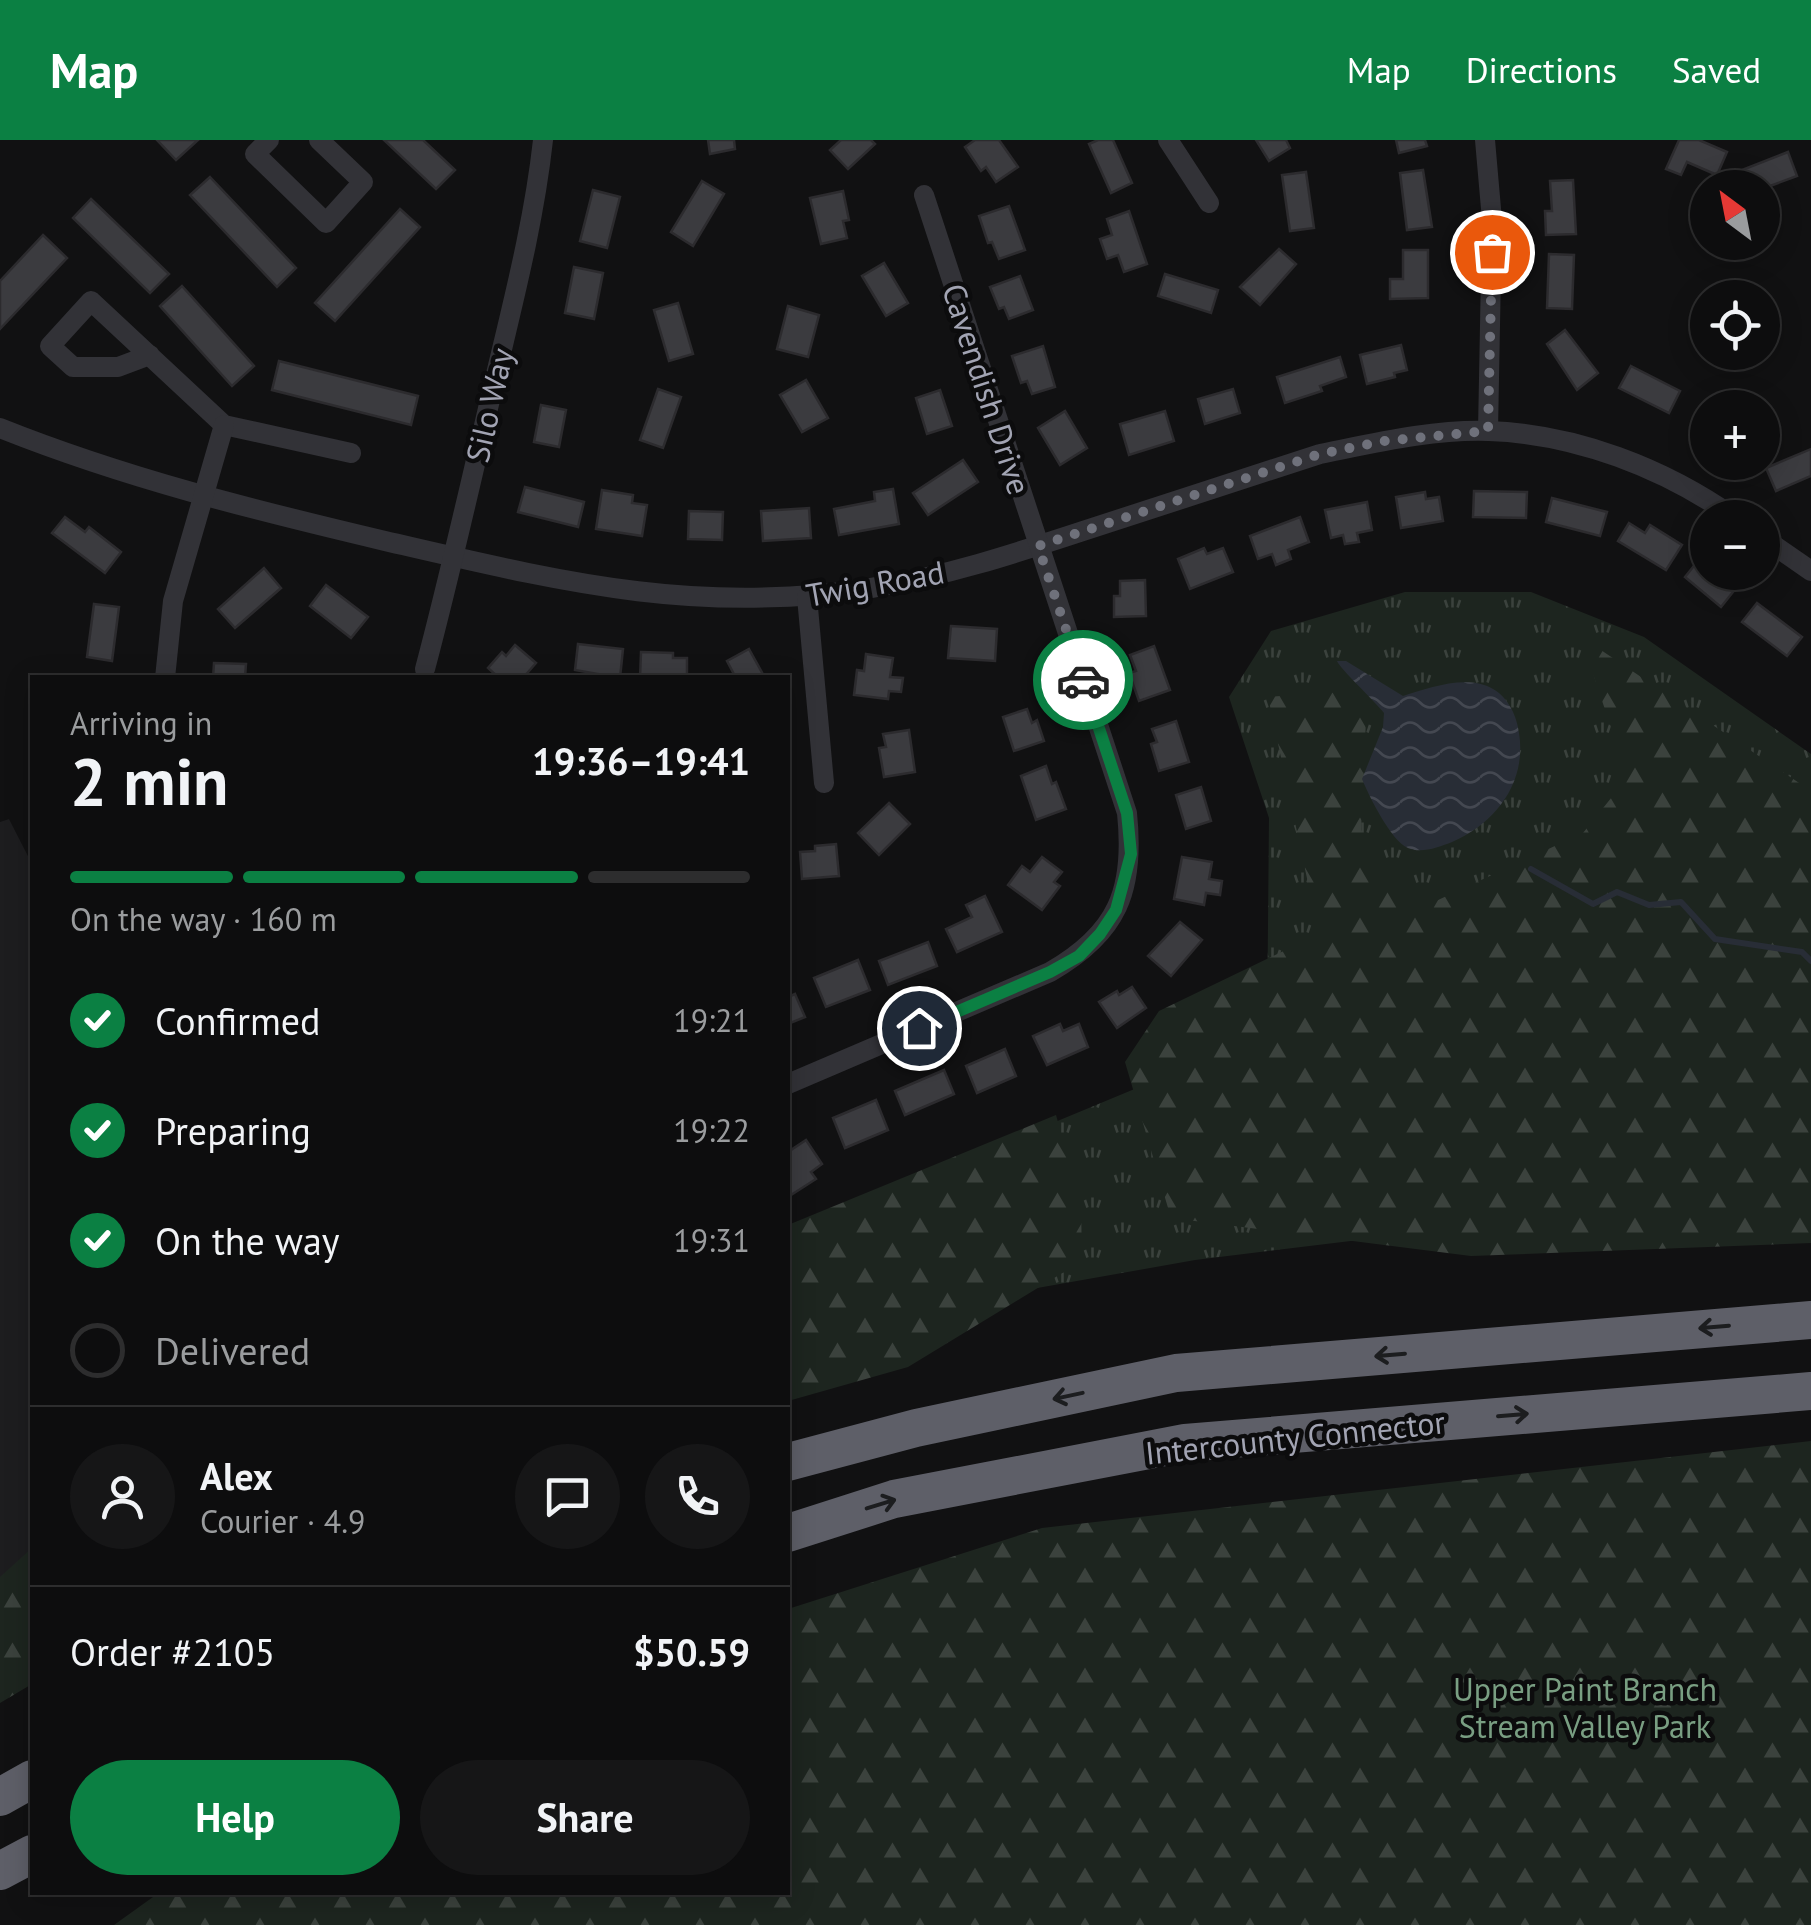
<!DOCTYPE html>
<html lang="en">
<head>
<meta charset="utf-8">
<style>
	:root { --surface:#0d0d0e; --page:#161617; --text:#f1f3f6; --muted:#9a9c9e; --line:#2d2d2e; --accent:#0b8043 }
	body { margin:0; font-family:"PT Sans",sans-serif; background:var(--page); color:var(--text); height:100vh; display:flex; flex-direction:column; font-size:38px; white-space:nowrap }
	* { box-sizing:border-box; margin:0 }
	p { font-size:32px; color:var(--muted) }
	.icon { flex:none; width:55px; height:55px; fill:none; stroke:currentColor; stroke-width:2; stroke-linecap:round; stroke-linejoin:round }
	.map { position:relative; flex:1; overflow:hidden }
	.side { position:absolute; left:30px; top:535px; width:760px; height:1220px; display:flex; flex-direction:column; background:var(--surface); border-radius:0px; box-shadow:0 5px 25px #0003,0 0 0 2px var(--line) }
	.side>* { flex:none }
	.needle { width:65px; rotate:328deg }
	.tools { position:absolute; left:1690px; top:30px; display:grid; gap:20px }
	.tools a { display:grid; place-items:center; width:90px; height:90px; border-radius:50%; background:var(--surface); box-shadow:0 5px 25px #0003,0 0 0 2px var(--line); font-size:50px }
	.pin { position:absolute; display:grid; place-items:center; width:85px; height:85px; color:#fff; margin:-42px; border:5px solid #fff; border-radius:50%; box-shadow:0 2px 10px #0007 }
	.courier { position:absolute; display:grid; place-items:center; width:100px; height:100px; margin:-50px; border:8px solid #0b8043; border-radius:50%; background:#fff; color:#222; box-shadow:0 2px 12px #0007 }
	.summary em { font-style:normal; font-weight:700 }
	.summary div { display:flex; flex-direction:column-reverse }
	.summary { display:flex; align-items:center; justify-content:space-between; height:170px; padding:0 40px }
	h1 { font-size:65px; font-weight:700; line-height:75px }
	.bar { display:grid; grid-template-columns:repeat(4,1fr); gap:15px 10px; align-content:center; height:120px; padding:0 40px }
	.bar i { height:12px; border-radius:8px; background:var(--line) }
	.bar .selected { background:var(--accent) }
	.bar p { grid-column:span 4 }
	.line { display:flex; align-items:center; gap:25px; padding:0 40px; border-top:2px solid var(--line) }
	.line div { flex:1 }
	.round { display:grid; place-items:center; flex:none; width:105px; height:105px; border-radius:52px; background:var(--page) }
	ol { padding:0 40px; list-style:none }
	li { display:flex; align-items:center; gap:30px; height:110px }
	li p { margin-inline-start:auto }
	li .icon { padding:10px; border-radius:50%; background:var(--accent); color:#fff; stroke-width:4 }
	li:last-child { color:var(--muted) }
	li i { width:55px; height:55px; border:5px solid var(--line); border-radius:50% }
	.cta { display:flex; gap:20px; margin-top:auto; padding:20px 40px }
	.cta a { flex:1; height:115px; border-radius:60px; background:var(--accent); color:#fff; font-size:40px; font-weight:700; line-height:115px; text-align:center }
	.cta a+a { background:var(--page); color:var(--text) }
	header { display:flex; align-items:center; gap:60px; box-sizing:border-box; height:140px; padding:0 50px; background:var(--accent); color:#fff }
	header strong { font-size:48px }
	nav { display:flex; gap:55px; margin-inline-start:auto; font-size:35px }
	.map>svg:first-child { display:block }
	.built { fill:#1d1d1f }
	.grass { fill:url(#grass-tufts) }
	.forest { fill:url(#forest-firs) }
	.water { fill:url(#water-waves) }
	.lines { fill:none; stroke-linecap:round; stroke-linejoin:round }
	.stream { stroke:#282d36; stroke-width:6 }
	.building { fill:#3b3b3f; stroke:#2c2b2e; stroke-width:2.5 }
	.street { stroke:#323237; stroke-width:20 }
	.highway { stroke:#5e5f68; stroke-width:38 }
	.oneway { stroke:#1c1d1f }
	.done { stroke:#6f717b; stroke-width:10; stroke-dasharray:0 18 }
	.route { stroke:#0b8043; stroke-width:12 }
	.labels { text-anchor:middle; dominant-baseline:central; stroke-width:9; stroke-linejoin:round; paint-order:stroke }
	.street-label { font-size:32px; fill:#a2a4b3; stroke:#0c0c0d }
	.park-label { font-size:32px; fill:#799e82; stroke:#0c0c0d }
</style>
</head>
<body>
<header>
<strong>Map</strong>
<nav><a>Map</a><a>Directions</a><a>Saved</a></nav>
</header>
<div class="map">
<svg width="1811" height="1785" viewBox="0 0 1811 1785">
	<defs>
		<pattern id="grass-tufts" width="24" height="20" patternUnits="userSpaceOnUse" patternTransform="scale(2.5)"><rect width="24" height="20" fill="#1d251f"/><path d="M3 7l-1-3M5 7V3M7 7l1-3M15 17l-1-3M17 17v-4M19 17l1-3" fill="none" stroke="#3b423d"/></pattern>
		<pattern id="forest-firs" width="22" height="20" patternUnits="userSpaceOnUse" patternTransform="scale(2.5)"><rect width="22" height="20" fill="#1d251f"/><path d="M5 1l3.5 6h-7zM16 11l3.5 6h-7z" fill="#3b423d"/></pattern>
		<pattern id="water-waves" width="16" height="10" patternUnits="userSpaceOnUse" patternTransform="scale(2.5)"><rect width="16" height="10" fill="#282d36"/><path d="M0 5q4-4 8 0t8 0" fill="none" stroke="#444851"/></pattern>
	</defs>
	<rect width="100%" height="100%" fill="#111112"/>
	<!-- built -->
	<polygon class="built" points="9,679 32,724 32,1413 0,1438 0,682"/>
	<!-- grass -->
	<polygon class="grass" points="1405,452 1531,452 1644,497 1811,614 1811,1070 1367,1099 1195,1120 1015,1152 788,1093 1267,894 1269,678 1229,557 1271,491"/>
	<!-- forest -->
	<g class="forest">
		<polygon points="1580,496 1811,651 1811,1103 1471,1116 1171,1078 1125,922 1159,871 1319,794 1268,557 1339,552 1366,580 1361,690 1410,773 1583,693 1628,637"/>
		<polygon points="1056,975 1081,1065 1082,1121 908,1227 788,1261 788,1085"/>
		<polygon points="1811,1301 1811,1785 114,1785 160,1752 788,1752 788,1469 1042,1388"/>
		<polygon points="32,1408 32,1544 0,1563 0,1437"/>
	</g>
	<!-- water -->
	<path class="water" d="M1337 521H1346L1403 556C1429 548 1467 534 1493 549 1509 558 1517 577 1519 593 1527 642 1496 683 1452 702 1439 707 1421 714 1408 708 1391 701 1369 656 1362 639L1383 587 1384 573C1374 560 1341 530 1337 521Z"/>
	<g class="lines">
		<!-- stream -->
		<polyline class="stream" points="1531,729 1593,764 1617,752 1649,765 1681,762 1715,799 1802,812 1811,821"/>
	</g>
	<!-- building -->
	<g class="building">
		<polygon points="157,0 198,0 176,20"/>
		<polygon points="384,0 423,0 455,30 436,49"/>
		<polygon points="708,0 734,0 735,9 710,14"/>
		<polygon points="841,0 871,0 875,4 848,29 830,10"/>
		<polygon points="975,0 999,0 1018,27 996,42 986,27 981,31 965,7"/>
		<polygon points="1098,0 1113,0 1132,43 1111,53 1089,4"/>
		<polygon points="1256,0 1286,0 1290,8 1269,21"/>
		<polygon points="1396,0 1425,0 1427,6 1399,13"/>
		<polygon points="1679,0 1699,0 1727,12 1717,35 1687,22 1681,35 1666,29"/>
		<polygon points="1788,12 1797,36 1770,46 1775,60 1762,65 1762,48 1748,48 1742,30"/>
		<polygon points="1423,30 1432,87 1407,90 1400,33"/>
		<polygon points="1306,32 1314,88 1290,91 1282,35"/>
		<polygon points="210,37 296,128 277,147 190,55"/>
		<polygon points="1573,40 1576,94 1546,95 1545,71 1552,71 1550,41"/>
		<polygon points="702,41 724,54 693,106 671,92"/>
		<polygon points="593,50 620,57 607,108 580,101"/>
		<polygon points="843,51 849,80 843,81 847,98 821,104 810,58"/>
		<polygon points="91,59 169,134 150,153 73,78"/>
		<polygon points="1009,66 1025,110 999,119 992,102 988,103 979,76"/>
		<polygon points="400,69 420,87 335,181 315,163"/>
		<polygon points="1129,71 1147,124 1124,132 1118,115 1107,119 1100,99 1112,95 1107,79"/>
		<polygon points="43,95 67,118 0,189 0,141"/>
		<polygon points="1279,109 1296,124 1260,165 1240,147"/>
		<polygon points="1403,110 1428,110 1428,158 1390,159 1390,139 1403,139"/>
		<polygon points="1549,114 1574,115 1572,169 1547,168"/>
		<polygon points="884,123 908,163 886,176 862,136"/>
		<polygon points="574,127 603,133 594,179 565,173"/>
		<polygon points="1165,134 1218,150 1211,173 1158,156"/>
		<polygon points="1020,136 1033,170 1009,179 1004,167 999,169 990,147"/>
		<polygon points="182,146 254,226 232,246 160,166"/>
		<polygon points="678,163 693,214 669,221 654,170"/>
		<polygon points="788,166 819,175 808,217 777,209"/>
		<polygon points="1565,190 1598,233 1577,250 1547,204"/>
		<polygon points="1401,205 1407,230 1394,233 1395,237 1367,244 1360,215"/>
		<polygon points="1043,206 1055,247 1032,254 1027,241 1021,243 1012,216"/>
		<polygon points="1340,217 1346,237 1320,246 1322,251 1285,263 1277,237"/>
		<polygon points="279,221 418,256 411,285 272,250"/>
		<polygon points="1631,226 1680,251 1669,273 1619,248"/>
		<polygon points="806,240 828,278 802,292 780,255"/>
		<polygon points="658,249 681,257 663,308 640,300"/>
		<polygon points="1233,249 1240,273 1205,284 1198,259"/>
		<polygon points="940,250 952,286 927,294 916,258"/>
		<polygon points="541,265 566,270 559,307 534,302"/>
		<polygon points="1065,271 1087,308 1060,325 1038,288"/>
		<polygon points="1165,271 1174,301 1129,315 1120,284"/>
		<polygon points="1811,309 1811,336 1776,351 1766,328"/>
		<polygon points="963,320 978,342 928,375 913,353"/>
		<polygon points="525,347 584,362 578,387 518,372"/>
		<polygon points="893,349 899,384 839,395 834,369 875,361 874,352"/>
		<polygon points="602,350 633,355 632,363 647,365 642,396 596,389"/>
		<polygon points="1474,351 1527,352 1526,378 1473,377"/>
		<polygon points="1425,352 1426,359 1439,357 1443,381 1401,388 1396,357"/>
		<polygon points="1552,358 1607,372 1600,396 1546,382"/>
		<polygon points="1367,362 1372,390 1357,393 1359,402 1345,404 1343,395 1331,398 1325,370"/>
		<polygon points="809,368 811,398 763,401 761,371"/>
		<polygon points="689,371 723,372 722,400 688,399"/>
		<polygon points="65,377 85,392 89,387 121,412 105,433 52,393"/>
		<polygon points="1300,377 1309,402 1288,410 1291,419 1276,425 1272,414 1258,419 1250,396"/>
		<polygon points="1629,383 1645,393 1650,385 1682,405 1666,430 1618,401"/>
		<polygon points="1204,408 1207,414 1223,408 1233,432 1190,449 1178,419"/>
		<polygon points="1701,417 1708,423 1708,432 1720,432 1737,447 1721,467 1685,437"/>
		<polygon points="264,428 281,448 235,488 218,469"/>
		<polygon points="1145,440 1146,476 1114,477 1114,456 1120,456 1120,441"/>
		<polygon points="326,445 368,477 351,498 310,466"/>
		<polygon points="1757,463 1802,497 1787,516 1742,482"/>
		<polygon points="94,464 119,467 112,521 87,517"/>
		<polygon points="951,486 997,489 995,521 948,518"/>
		<polygon points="578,504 623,509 620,538 575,530"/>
		<polygon points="515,505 536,523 523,538 499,538 488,528 502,512 506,516"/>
		<polygon points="1154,506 1170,550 1139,561 1129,533 1136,531 1130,515"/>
		<polygon points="749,509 765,538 736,538 727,521"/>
		<polygon points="641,512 673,513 673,518 687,518 687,538 640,538"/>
		<polygon points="866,514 893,518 890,537 903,538 901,552 889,551 888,559 854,555 857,530 864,531"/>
		<polygon points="214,523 246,524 245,538 213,538"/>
		<polygon points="1027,569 1032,583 1037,580 1044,601 1014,611 1003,577"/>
		<polygon points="1176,581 1189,622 1159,631 1151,604 1157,602 1152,589"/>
		<polygon points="909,590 915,632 884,637 879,608 886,607 883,594"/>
		<polygon points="1046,626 1052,644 1056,642 1066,669 1036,680 1021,636"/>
		<polygon points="1201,647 1211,681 1186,689 1176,655"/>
		<polygon points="889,663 910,684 879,715 858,693"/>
		<polygon points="836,704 839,736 802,739 800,712 815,711 815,706"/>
		<polygon points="1042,717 1062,732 1054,742 1060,746 1042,770 1008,745 1022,726 1030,732"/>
		<polygon points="1182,717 1212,722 1209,739 1222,741 1220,755 1206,753 1204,765 1174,759"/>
		<polygon points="985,756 1002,792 957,812 946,789 972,777 966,765"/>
		<polygon points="1180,782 1202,800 1171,836 1148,816"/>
		<polygon points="928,802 937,826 888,845 879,821"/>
		<polygon points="858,820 870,850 826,867 814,838"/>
		<polygon points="1132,847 1146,868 1117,888 1099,862 1117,851 1119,855"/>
		<polygon points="795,854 805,877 788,884 788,857"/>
		<polygon points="1060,884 1063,891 1079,884 1088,907 1047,925 1033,896"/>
		<polygon points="1005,909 1016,936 977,953 966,926"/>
		<polygon points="944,930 954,954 905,975 895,951"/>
		<polygon points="876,960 888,990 845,1008 833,978"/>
		<polygon points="806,1000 822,1024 811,1032 816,1039 791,1055 788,1050 788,1012"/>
	</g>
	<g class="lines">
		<!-- street -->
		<g class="street">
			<polyline points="269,0 255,14 326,83 363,42 319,0"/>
			<polyline points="1168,0 1209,63"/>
			<polyline points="1485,0 1492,80 1488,291"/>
			<polyline points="150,215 118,227 73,227 50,206 91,161 224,285 351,313"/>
			<path d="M0 288C125 338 254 370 385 401 555 440 694 476 871 448 943 437 1013 414 1083 391 1162 365 1241 340 1320 314 1375 303 1434 289 1489 291 1576 294 1664 328 1735 378"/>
			<polyline points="1762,397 1811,431"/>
			<polyline points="807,457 824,643"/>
			<path d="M425 529C450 435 471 341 493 247 512 166 534 83 543 0"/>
			<polyline points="165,538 173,461 224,285"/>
			<path d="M788 944 1050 832C1118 793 1135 750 1127 673L924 55"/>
		</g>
		<!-- highway -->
		<g class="highway">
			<polyline points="788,1322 916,1288 1176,1233 1811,1180"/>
			<polyline points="788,1393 894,1359 1185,1303 1811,1251"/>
			<polyline points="0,1657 32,1639"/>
			<polyline points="0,1731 32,1714"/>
		</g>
	</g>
	<!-- one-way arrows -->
	<defs><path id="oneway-shaft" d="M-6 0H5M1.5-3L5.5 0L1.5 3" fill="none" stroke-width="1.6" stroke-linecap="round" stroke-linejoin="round" transform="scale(2.5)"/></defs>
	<g class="oneway">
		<use href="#oneway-shaft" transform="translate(1714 1187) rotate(175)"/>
		<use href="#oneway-shaft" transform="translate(1390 1215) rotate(175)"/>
		<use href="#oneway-shaft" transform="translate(1068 1256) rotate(168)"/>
		<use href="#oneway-shaft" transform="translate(1513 1275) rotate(-5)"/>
		<use href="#oneway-shaft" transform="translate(881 1364) rotate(-17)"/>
	</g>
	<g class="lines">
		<!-- done -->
		<polyline class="done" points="1083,540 1038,406 1320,314 1385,301 1488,291 1492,112"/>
		<!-- route -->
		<polyline class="route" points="919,888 1050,832 1079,816 1100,794 1116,770 1131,714 1127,673 1083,540"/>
	</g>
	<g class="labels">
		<!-- street labels -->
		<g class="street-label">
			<text transform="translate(987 249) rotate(72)">Cavendish Drive</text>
			<text transform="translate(489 265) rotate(-77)">Silo Way</text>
			<text transform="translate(875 443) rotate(-10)">Twig Road</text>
			<text transform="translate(1295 1297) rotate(-6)">Intercounty Connector</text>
		</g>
		<!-- park labels -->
		<g class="park-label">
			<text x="1585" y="1549">Upper Paint Branch<tspan x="1585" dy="37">Stream Valley Park</tspan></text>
		</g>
	</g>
</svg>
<div class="tools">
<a><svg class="needle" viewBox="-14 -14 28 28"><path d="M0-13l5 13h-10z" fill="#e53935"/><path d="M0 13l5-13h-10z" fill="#9a9c9e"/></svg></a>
<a><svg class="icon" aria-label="locate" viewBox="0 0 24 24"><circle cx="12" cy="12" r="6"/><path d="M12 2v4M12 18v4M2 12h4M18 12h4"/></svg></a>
<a>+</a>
<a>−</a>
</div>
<div class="pin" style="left:1492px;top:112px;background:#ea580c"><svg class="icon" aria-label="bag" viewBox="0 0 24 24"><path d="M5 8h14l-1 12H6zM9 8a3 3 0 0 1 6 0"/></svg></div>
<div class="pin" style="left:919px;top:888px;background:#1f2937"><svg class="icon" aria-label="home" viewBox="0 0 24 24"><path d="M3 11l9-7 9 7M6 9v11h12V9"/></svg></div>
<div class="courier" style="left:1083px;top:540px"><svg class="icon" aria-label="car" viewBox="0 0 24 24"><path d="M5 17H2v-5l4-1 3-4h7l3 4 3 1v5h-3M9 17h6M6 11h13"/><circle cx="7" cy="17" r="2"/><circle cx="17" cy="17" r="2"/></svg></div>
<section class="side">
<div class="summary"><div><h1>2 min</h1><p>Arriving in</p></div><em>19:36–19:41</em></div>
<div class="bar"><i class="selected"></i><i class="selected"></i><i class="selected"></i><i></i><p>On the way · 160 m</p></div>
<ol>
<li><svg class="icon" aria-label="check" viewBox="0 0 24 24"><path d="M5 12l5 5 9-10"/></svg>Confirmed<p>19:21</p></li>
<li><svg class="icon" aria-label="check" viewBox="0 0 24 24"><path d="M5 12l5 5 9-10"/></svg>Preparing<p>19:22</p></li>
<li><svg class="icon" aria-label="check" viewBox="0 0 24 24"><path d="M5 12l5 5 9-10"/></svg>On the way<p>19:31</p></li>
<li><i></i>Delivered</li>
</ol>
<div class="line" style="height:180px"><a class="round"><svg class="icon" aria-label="person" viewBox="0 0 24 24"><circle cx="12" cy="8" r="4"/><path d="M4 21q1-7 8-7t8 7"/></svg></a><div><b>Alex</b><p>Courier · 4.9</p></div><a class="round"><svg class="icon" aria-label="chat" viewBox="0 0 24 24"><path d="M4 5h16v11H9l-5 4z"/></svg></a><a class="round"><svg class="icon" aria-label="phone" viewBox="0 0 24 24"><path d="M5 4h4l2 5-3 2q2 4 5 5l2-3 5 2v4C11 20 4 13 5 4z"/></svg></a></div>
<div class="line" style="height:130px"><div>Order #2105</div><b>$50.59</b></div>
<div class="cta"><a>Help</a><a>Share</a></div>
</section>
</div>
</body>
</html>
